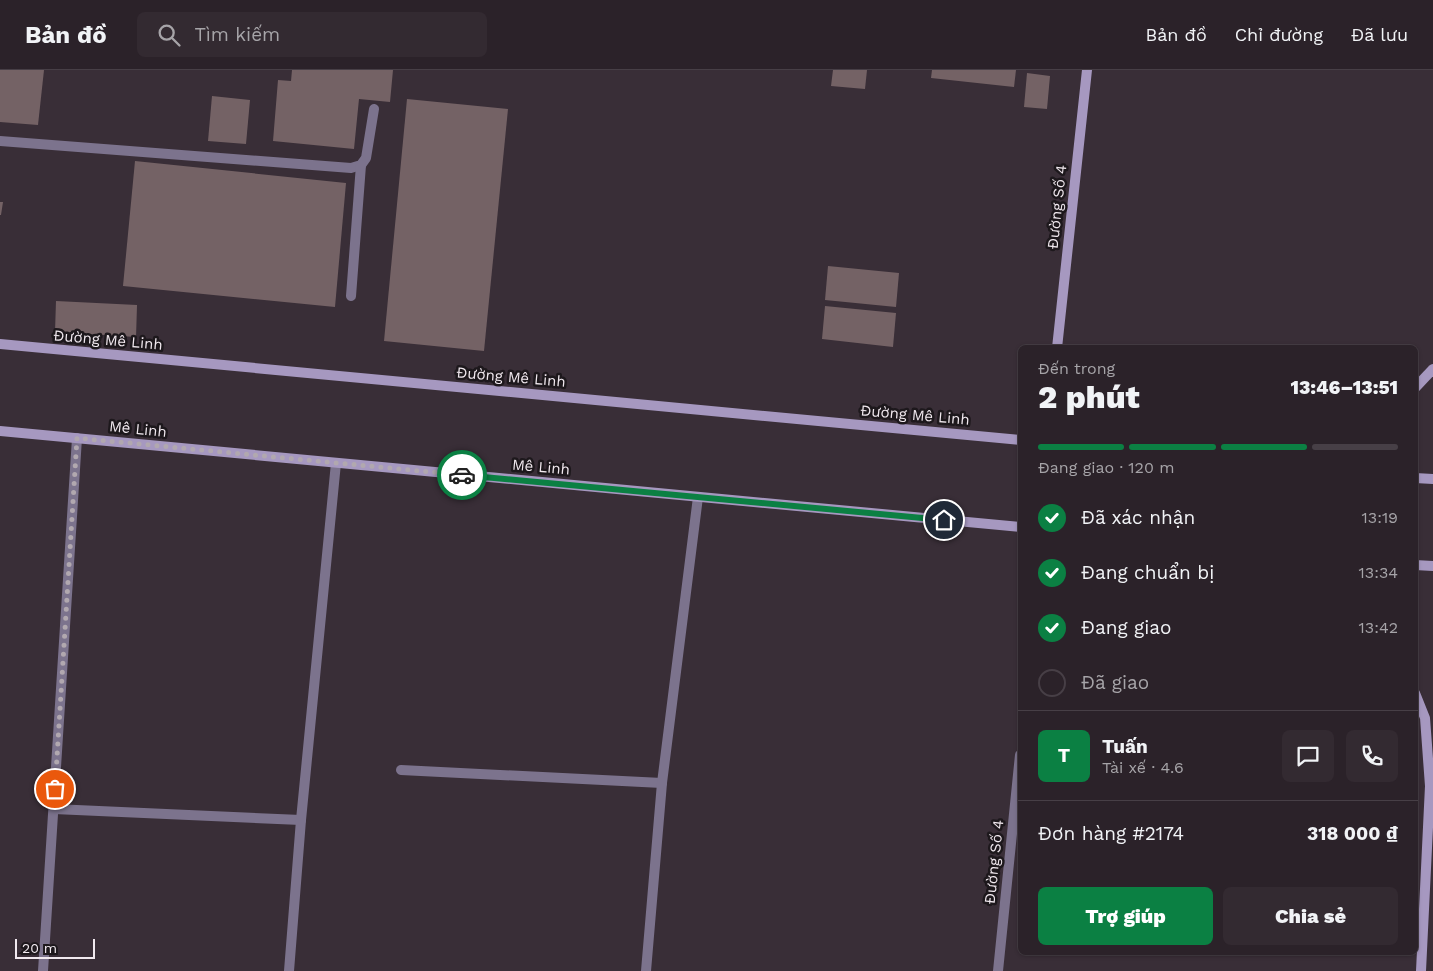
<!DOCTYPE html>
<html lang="vi">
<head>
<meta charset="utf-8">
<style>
	:root { --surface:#2b2229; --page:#332a31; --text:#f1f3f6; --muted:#a6a4a8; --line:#473f46; --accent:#0b8043 }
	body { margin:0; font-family:"Work Sans",sans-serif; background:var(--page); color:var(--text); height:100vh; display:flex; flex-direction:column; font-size:19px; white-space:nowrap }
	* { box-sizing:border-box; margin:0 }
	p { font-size:16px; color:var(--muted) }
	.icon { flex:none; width:28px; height:28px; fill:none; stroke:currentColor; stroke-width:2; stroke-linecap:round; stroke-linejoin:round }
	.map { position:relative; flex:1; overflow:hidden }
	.drawer { position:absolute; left:1018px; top:275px; width:400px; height:610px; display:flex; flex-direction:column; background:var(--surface); border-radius:8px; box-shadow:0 1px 4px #0004,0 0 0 1px var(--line) }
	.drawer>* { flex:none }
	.scale { position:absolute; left:15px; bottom:12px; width:80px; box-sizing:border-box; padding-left:5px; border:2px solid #f1e9ef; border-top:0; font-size:14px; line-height:18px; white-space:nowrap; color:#f1e9ef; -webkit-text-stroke:4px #1d181c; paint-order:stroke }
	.pin { position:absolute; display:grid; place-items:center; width:42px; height:42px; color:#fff; margin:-21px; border:2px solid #fff; border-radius:50%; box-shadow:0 1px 5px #0007 }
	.courier { position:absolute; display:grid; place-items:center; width:50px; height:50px; margin:-25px; border:4px solid #0b8043; border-radius:50%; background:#fff; color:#222; box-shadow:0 1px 6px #0007 }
	.overview em { font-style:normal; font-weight:800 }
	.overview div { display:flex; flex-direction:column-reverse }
	.overview { display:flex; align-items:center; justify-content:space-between; height:85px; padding:0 20px }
	h1 { font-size:32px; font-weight:800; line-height:38px }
	.bar { display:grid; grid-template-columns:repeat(4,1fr); gap:8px 5px; align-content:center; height:60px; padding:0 20px }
	.bar i { height:6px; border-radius:4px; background:var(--line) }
	.bar .active { background:var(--accent) }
	.bar p { grid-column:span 4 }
	.line { display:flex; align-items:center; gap:12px; padding:0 20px; border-top:1px solid var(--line) }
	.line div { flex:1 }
	.round { display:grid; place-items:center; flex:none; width:52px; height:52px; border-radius:8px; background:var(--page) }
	ol { padding:0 20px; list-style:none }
	li { display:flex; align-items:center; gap:15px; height:55px }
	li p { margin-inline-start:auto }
	li .icon { padding:5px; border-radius:50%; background:var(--accent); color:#fff; stroke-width:4 }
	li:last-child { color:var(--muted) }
	li i { width:28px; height:28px; border:2px solid var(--line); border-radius:50% }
	.primary-button { display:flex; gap:10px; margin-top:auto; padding:10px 20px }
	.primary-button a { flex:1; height:58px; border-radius:8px; background:var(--accent); color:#fff; font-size:20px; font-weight:800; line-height:58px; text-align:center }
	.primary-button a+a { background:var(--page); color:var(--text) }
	header { display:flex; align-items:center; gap:30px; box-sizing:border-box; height:70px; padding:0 25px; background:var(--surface); border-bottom:1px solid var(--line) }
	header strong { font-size:24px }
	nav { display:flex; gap:28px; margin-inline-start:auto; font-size:18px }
	.search { width:350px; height:45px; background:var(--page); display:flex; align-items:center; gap:12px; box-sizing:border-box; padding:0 18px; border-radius:8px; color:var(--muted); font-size:19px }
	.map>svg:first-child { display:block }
	.building { fill:#746265 }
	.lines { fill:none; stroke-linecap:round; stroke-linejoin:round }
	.lane { stroke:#7c738d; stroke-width:10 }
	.street { stroke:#7c738d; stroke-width:10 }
	.secondary { stroke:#a698c0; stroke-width:10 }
	.done { stroke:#b1a8af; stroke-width:5; stroke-dasharray:0 9 }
	.route { stroke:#0b8043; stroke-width:6 }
	.labels { text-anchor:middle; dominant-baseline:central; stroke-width:5; stroke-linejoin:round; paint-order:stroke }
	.street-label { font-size:15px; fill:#f1e9ef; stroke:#1d181c }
</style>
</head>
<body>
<header>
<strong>Bản đồ</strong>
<div class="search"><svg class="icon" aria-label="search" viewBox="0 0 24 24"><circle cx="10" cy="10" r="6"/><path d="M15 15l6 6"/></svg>Tìm kiếm</div>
<nav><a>Bản đồ</a><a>Chỉ đường</a><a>Đã lưu</a></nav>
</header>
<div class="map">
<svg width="1433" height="901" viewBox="0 0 1433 901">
	<rect width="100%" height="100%" fill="#392e37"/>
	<!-- building -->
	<g class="building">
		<polygon points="0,0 44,0 38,55 0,52"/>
		<polygon points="292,0 393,0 390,32 359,29 354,79 273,71 278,10 291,11"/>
		<polygon points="833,0 867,0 865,19 831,16"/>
		<polygon points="932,0 1016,0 1014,17 931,8"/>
		<polygon points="1027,3 1050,6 1047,39 1024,37"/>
		<polygon points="212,26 250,30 246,74 208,71"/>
		<polygon points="407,29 508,39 484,281 384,271"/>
		<polygon points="135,91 346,113 335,237 123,216"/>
		<polygon points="0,132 3,132 1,145 0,145"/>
		<polygon points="828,196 899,203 896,237 825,230"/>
		<polygon points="56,231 137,235 136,267 55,262"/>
		<polygon points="825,236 896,243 893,277 822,269"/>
	</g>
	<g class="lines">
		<!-- lane -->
		<g class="lane">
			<polyline points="0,71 351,98 361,95 366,88 374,39"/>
			<polyline points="351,226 361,95"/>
			<polyline points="401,700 662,713"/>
			<polyline points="54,739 301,750"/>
			<polyline points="43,901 77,368"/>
			<polyline points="289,901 301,750 336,393"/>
			<polyline points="646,901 662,713 698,427"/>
		</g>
		<!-- street -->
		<polyline class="street" points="998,901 1020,685"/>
		<!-- secondary -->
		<g class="secondary">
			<polyline points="0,274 1020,370"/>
			<polyline points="1057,278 1087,0"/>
			<polyline points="1415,318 1433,299"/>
			<polyline points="0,361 1020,457"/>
			<polyline points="1415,408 1433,409"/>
			<polyline points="1415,495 1433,496"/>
			<polyline points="1415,623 1425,648 1430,716 1421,901"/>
		</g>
	</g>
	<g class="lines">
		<!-- done -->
		<polyline class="done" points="55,719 77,368 462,405"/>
		<!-- route -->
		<polyline class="route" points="462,405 944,450"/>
	</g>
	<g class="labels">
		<!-- street labels -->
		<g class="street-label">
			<text transform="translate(1057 137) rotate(-84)">Đường Số 4</text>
			<text transform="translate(108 270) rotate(5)">Đường Mê Linh</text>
			<text transform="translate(511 307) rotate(5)">Đường Mê Linh</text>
			<text transform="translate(915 345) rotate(5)">Đường Mê Linh</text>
			<text transform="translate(138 359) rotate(6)">Mê Linh</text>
			<text transform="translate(541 397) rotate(5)">Mê Linh</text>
			<text transform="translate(994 792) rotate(-84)">Đường Số 4</text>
		</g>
	</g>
</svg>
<div class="scale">20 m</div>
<div class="pin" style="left:55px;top:719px;background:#ea580c"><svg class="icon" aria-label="bag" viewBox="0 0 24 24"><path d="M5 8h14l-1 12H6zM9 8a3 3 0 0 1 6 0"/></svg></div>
<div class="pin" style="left:944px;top:450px;background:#1f2937"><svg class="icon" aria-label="home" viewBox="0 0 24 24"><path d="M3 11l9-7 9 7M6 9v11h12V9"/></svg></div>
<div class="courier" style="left:462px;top:405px"><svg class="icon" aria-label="car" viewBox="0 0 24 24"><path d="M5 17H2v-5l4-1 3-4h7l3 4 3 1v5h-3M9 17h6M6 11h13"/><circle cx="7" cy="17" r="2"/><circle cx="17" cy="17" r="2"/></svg></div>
<section class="drawer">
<div class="overview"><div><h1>2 phút</h1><p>Đến trong</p></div><em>13:46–13:51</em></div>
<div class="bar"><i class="active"></i><i class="active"></i><i class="active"></i><i></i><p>Đang giao · 120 m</p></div>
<ol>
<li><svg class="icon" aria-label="check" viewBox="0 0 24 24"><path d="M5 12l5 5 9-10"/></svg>Đã xác nhận<p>13:19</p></li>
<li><svg class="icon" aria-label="check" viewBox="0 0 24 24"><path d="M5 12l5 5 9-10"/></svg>Đang chuẩn bị<p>13:34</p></li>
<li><svg class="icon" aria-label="check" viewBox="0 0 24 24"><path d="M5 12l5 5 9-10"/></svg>Đang giao<p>13:42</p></li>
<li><i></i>Đã giao</li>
</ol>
<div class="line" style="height:90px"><b class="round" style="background:var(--accent);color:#fff">T</b><div><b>Tuấn</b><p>Tài xế · 4.6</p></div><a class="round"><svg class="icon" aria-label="chat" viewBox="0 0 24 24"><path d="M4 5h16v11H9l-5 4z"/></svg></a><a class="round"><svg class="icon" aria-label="phone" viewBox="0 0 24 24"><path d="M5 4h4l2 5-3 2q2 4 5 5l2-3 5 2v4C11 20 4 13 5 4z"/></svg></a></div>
<div class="line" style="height:65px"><div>Đơn hàng #2174</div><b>318 000 ₫</b></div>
<div class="primary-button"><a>Trợ giúp</a><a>Chia sẻ</a></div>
</section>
</div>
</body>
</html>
